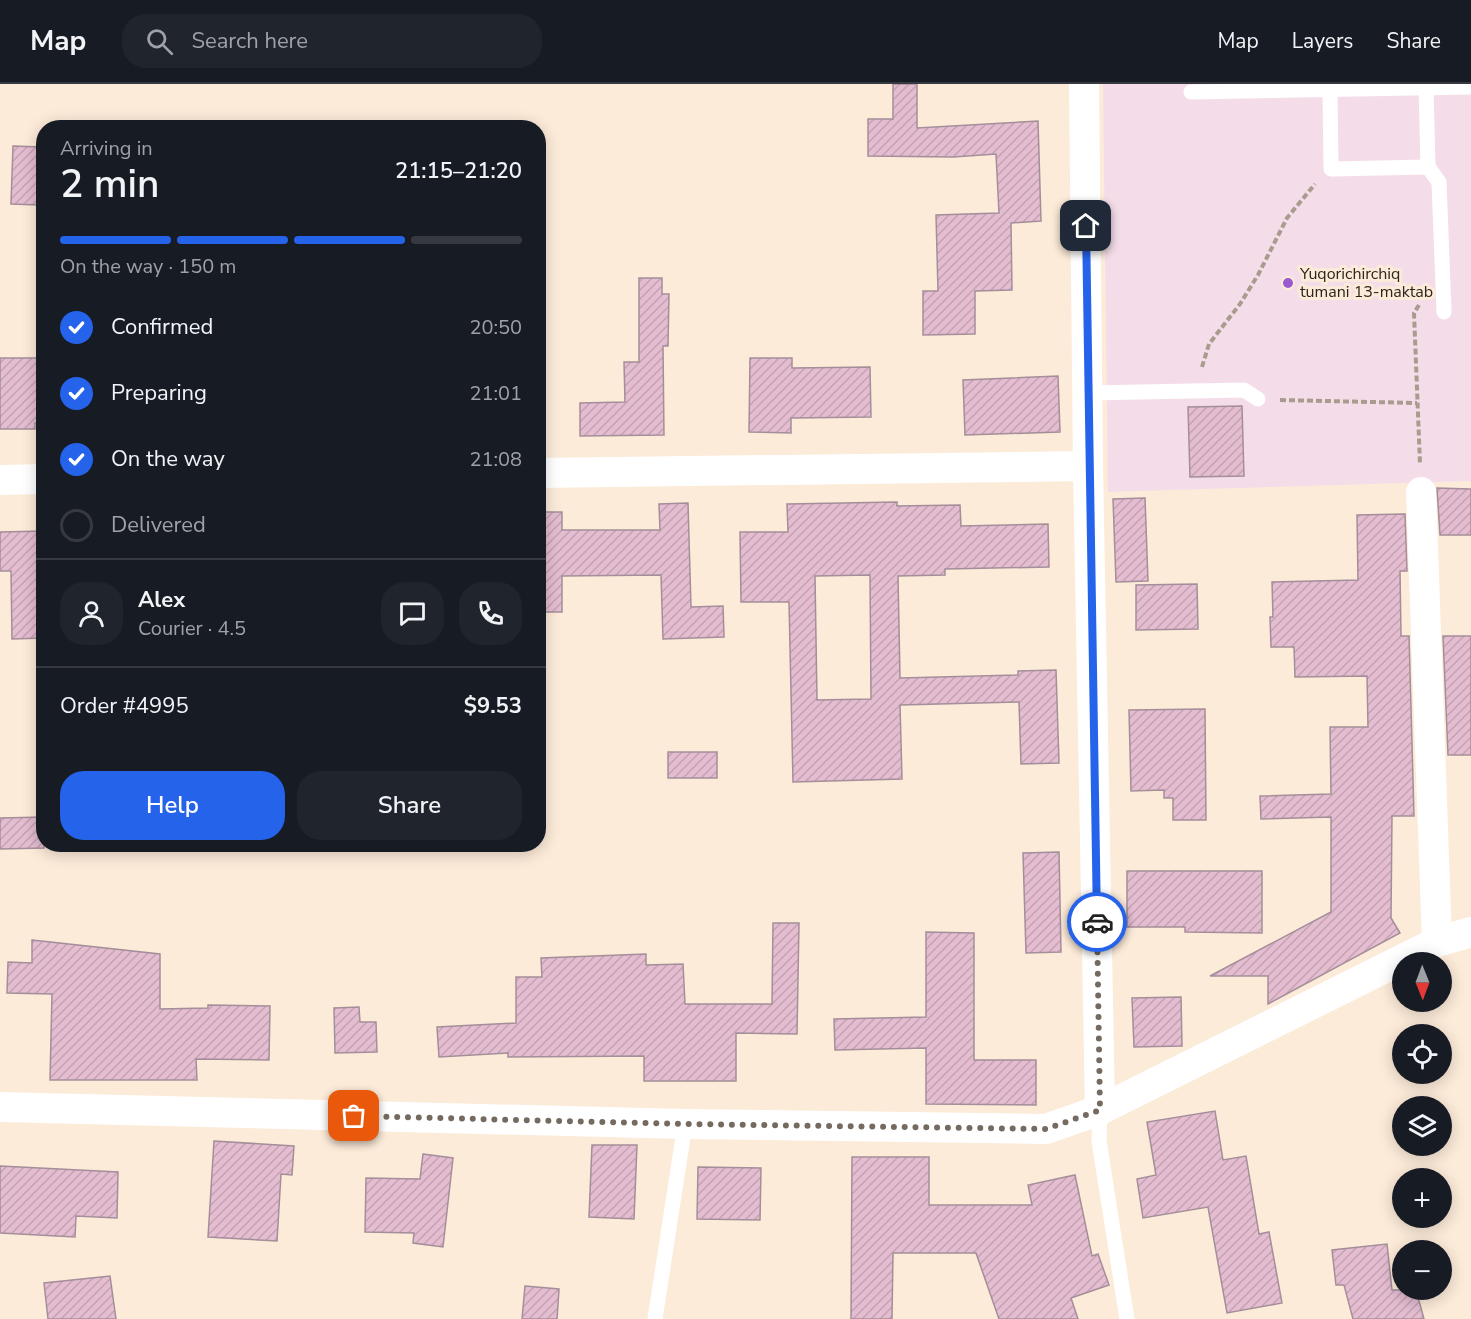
<!DOCTYPE html>
<html lang="en">
<head>
<meta charset="utf-8">
<style>
	:root { --surface:#171b24; --page:#20242c; --text:#f1f3f6; --muted:#9ea1a6; --line:#363941; --accent:#2563eb }
	body { margin:0; font-family:"Nunito Sans",sans-serif; background:var(--page); color:var(--text); height:100vh; display:flex; flex-direction:column; font-size:22px; white-space:nowrap }
	* { box-sizing:border-box; margin:0 }
	p { font-size:20px; color:var(--muted) }
	.icon { flex:none; width:33px; height:33px; fill:none; stroke:currentColor; stroke-width:2; stroke-linecap:round; stroke-linejoin:round }
	.map { position:relative; flex:1; overflow:hidden }
	.panel { position:absolute; left:36px; top:36px; width:510px; height:732px; display:flex; flex-direction:column; background:var(--surface); border-radius:24px; box-shadow:0 3px 15px #0003 }
	.panel>* { flex:none }
	.needle { width:39px; rotate:179deg }
	.fabs { position:absolute; left:1392px; top:868px; display:grid; gap:12px }
	.fabs a { display:grid; place-items:center; width:60px; height:60px; border-radius:50%; background:var(--surface); box-shadow:0 3px 15px #0003; font-size:30px }
	.pin { position:absolute; display:grid; place-items:center; width:51px; height:51px; color:#fff; margin:-26px; border-radius:12px; box-shadow:0 3px 9px #0006 }
	.courier { position:absolute; display:grid; place-items:center; width:60px; height:60px; margin:-30px; border:4px solid #2563eb; border-radius:50%; background:#fff; color:#222; box-shadow:0 2px 8px #0007 }
	.summary em { font-style:normal; font-weight:600 }
	.summary div { display:flex; flex-direction:column-reverse }
	.summary { display:flex; align-items:center; justify-content:space-between; height:102px; padding:0 24px }
	h1 { font-size:39px; font-weight:600; line-height:45px }
	.bar { display:grid; grid-template-columns:repeat(4,1fr); gap:9px 6px; align-content:center; height:72px; padding:0 24px }
	.bar i { height:8px; border-radius:4px; background:var(--line) }
	.bar .on { background:var(--accent) }
	.bar p { grid-column:span 4 }
	.line { display:flex; align-items:center; gap:15px; padding:0 24px; border-top:2px solid var(--line) }
	.line div { flex:1 }
	.round { display:grid; place-items:center; flex:none; width:63px; height:63px; border-radius:24px; background:var(--page) }
	ol { padding:0 24px; list-style:none }
	li { display:flex; align-items:center; gap:18px; height:66px }
	li p { margin-inline-start:auto }
	li .icon { padding:6px; border-radius:50%; background:var(--accent); color:#fff; stroke-width:4 }
	li:last-child { color:var(--muted) }
	li i { width:33px; height:33px; border:3px solid var(--line); border-radius:50% }
	.primary-button { display:flex; gap:12px; margin-top:auto; padding:12px 24px }
	.primary-button a { flex:1; height:69px; border-radius:24px; background:var(--accent); color:#fff; font-size:24px; font-weight:600; line-height:69px; text-align:center }
	.primary-button a+a { background:var(--page); color:var(--text) }
	header { display:flex; align-items:center; gap:36px; box-sizing:border-box; height:84px; padding:0 30px; background:var(--surface); border-bottom:2px solid var(--line) }
	header strong { font-size:28px }
	nav { display:flex; gap:33px; margin-inline-start:auto; font-size:21px }
	.search { width:420px; height:54px; background:var(--page); display:flex; align-items:center; gap:15px; box-sizing:border-box; padding:0 21px; border-radius:24px; color:var(--muted); font-size:22px }
	.map>svg:first-child { display:block }
	.education { fill:#f4dde9 }
	.building { fill:url(#building-hatch); stroke:#a48e99; stroke-width:1.5; fill-rule:evenodd }
	.lines { fill:none; stroke-linecap:round; stroke-linejoin:round }
	.path { stroke:#a99b8e; stroke-width:4; stroke-dasharray:6 3; stroke-linecap:butt }
	.lane { stroke:#fff; stroke-width:15 }
	.street { stroke:#fff; stroke-width:30 }
	.done { stroke:#756a60; stroke-width:6; stroke-dasharray:0 10.8 }
	.route { stroke:#2563eb; stroke-width:8 }
	.poi-dot { fill:#9a5bd1; stroke:#fdebd9; stroke-width:2 }
	.labels { text-anchor:middle; dominant-baseline:central; stroke-width:6; stroke-linejoin:round; paint-order:stroke }
	.poi-label { font-size:16px; fill:#2c251f; stroke:#fdebd9; text-anchor:start }
</style>
</head>
<body>
<header>
<strong>Map</strong>
<div class="search"><svg class="icon" aria-label="search" viewBox="0 0 24 24"><circle cx="10" cy="10" r="6"/><path d="M15 15l6 6"/></svg>Search here</div>
<nav><a>Map</a><a>Layers</a><a>Share</a></nav>
</header>
<div class="map">
<svg width="1471" height="1235" viewBox="0 0 1471 1235">
	<defs>
		<pattern id="building-hatch" width="6" height="6" patternUnits="userSpaceOnUse" patternTransform="scale(1.5)"><rect width="6" height="6" fill="#e4bdd1"/><path d="M-1 1l2-2M0 6l6-6M5 7l2-2" fill="none" stroke="#c4a2b3"/></pattern>
	</defs>
	<rect width="100%" height="100%" fill="#fdebd9"/>
	<!-- education -->
	<polygon class="education" points="1103,0 1471,0 1471,397 1108,408"/>
	<!-- building -->
	<g class="building">
		<polygon points="893,0 917,0 917,44 1038,37 1041,137 1011,139 1012,206 975,207 975,250 923,251 923,207 938,207 936,131 999,129 996,70 953,73 868,72 868,35 893,35"/>
		<polygon points="13,62 41,63 39,121 11,120"/>
		<polygon points="639,194 662,194 662,210 669,210 668,262 663,262 664,351 580,352 580,319 625,318 624,278 639,278"/>
		<polygon points="0,274 44,274 44,339 35,339 35,345 0,345"/>
		<polygon points="750,274 792,274 792,284 870,283 871,333 791,334 791,349 749,348"/>
		<polygon points="1058,292 1060,348 965,351 963,296"/>
		<polygon points="1242,322 1244,392 1190,393 1188,323"/>
		<polygon points="1437,404 1471,405 1471,451 1440,451"/>
		<polygon points="1145,414 1148,497 1116,498 1113,415"/>
		<path d="M897 418V422L960 421 961 442 1048 440 1049 483 945 485V491L898 492 900 594 1018 591V587L1056 586 1059 679 1021 680 1019 618 900 621 902 695 793 698 789 518H741L740 448H788L787 420ZM870 491 871 615 817 616 815 492Z"/>
		<polygon points="688,419 691,523 723,522 724,553 663,555 661,491 562,492 562,528 538,528 538,428 562,428 562,446 660,446 659,420"/>
		<polygon points="1405,430 1407,487 1400,487 1401,552 1409,552 1414,732 1392,732 1391,834 1400,849 1268,920 1268,892 1210,892 1331,828 1331,733 1261,735 1260,712 1331,710 1330,643 1368,643 1367,592 1295,593 1294,563 1271,563 1270,533 1273,533 1272,498 1358,496 1357,431"/>
		<polygon points="44,447 44,554 12,555 11,487 0,487 0,448"/>
		<polygon points="1197,500 1198,545 1136,546 1136,501"/>
		<polygon points="1443,552 1471,552 1471,671 1448,671"/>
		<polygon points="1205,625 1206,736 1173,736 1173,714 1164,714 1164,706 1131,707 1129,626"/>
		<rect x="668" y="668" width="49" height="26"/>
		<polygon points="44,733 44,764 0,765 0,734"/>
		<polygon points="1059,768 1061,868 1026,869 1023,769"/>
		<polygon points="1127,787 1262,787 1262,849 1185,848 1185,843 1127,843"/>
		<polygon points="773,839 799,839 797,950 736,949 736,997 644,997 644,972 508,973 508,969 439,973 437,943 516,939 516,893 542,893 541,874 646,870 646,881 683,880 685,920 772,920"/>
		<polygon points="926,848 974,849 974,976 1036,976 1036,1021 926,1020 926,964 835,966 834,935 926,933"/>
		<polygon points="32,856 160,870 160,925 208,924 208,921 270,922 269,976 196,975 197,996 50,996 52,910 7,909 8,878 32,879"/>
		<polygon points="1181,913 1182,962 1134,963 1132,914"/>
		<polygon points="359,923 360,938 376,938 377,968 335,969 334,924"/>
		<polygon points="1215,1027 1223,1076 1246,1072 1259,1150 1269,1148 1282,1219 1227,1229 1208,1123 1143,1134 1137,1095 1156,1091 1147,1038"/>
		<polygon points="214,1057 294,1062 292,1091 281,1090 277,1157 208,1153"/>
		<polygon points="592,1061 637,1061 634,1135 589,1133"/>
		<polygon points="423,1070 453,1074 443,1163 413,1159 414,1149 365,1148 366,1094 420,1095"/>
		<polygon points="852,1073 929,1073 929,1121 1032,1121 1028,1101 1075,1091 1092,1172 1098,1170 1109,1201 1071,1214 1078,1235 999,1235 976,1169 893,1169 892,1235 851,1235"/>
		<polygon points="0,1082 118,1088 117,1134 76,1132 75,1153 0,1149"/>
		<polygon points="698,1083 761,1084 760,1136 697,1135"/>
		<polygon points="1387,1160 1392,1206 1416,1206 1424,1235 1353,1235 1344,1201 1336,1201 1332,1166"/>
		<polygon points="110,1192 116,1235 48,1235 44,1199"/>
		<polygon points="525,1202 559,1205 557,1235 522,1235"/>
	</g>
	<g class="lines">
		<!-- path -->
		<g class="path">
			<polyline points="1419,221 1414,229 1420,380"/>
			<polyline points="1202,283 1209,260 1240,220 1258,191 1287,134 1315,100"/>
			<polyline points="1280,316 1417,319"/>
		</g>
		<!-- lane -->
		<g class="lane">
			<polyline points="1330,5 1331,85 1428,83 1426,3"/>
			<polyline points="1191,8 1471,3"/>
			<polyline points="1428,83 1439,98 1444,228"/>
			<polyline points="1088,309 1244,306 1258,315"/>
			<polyline points="1100,1026 1099,1057 1127,1235"/>
			<polyline points="655,1235 685,1040"/>
		</g>
		<!-- street -->
		<g class="street">
			<polyline points="1084,0 1088,382 1100,1026"/>
			<polyline points="538,389 1088,382"/>
			<polyline points="0,396 44,395"/>
			<polyline points="1421,408 1437,858"/>
			<polyline points="0,1023 685,1040 1046,1045 1100,1026 1437,858 1471,848"/>
		</g>
	</g>
	<g class="lines">
		<!-- done -->
		<polyline class="done" points="354,1032 685,1040 1046,1045 1100,1026 1097,838"/>
		<!-- route -->
		<polyline class="route" points="1086,142 1097,838"/>
	</g>
	<!-- markers -->
	<circle class="poi-dot" cx="1288" cy="199" r="6"/>
	<g class="labels">
		<!-- poi labels -->
		<g class="poi-label">
			<text x="1300" y="190">Yuqorichirchiq<tspan x="1300" dy="18">tumani 13-maktab</tspan></text>
		</g>
	</g>
</svg>
<div class="fabs">
<a><svg class="needle" viewBox="-14 -14 28 28"><path d="M0-13l5 13h-10z" fill="#e53935"/><path d="M0 13l5-13h-10z" fill="#9ea1a6"/></svg></a>
<a><svg class="icon" aria-label="locate" viewBox="0 0 24 24"><circle cx="12" cy="12" r="6"/><path d="M12 2v4M12 18v4M2 12h4M18 12h4"/></svg></a>
<a><svg class="icon" aria-label="layers" viewBox="0 0 24 24"><path d="M12 4l9 5-9 5-9-5zM3 14l9 5 9-5"/></svg></a>
<a>+</a>
<a>−</a>
</div>
<div class="pin" style="left:354px;top:1032px;background:#ea580c"><svg class="icon" aria-label="bag" viewBox="0 0 24 24"><path d="M5 8h14l-1 12H6zM9 8a3 3 0 0 1 6 0"/></svg></div>
<div class="pin" style="left:1086px;top:142px;background:#1f2937"><svg class="icon" aria-label="home" viewBox="0 0 24 24"><path d="M3 11l9-7 9 7M6 9v11h12V9"/></svg></div>
<div class="courier" style="left:1097px;top:838px"><svg class="icon" aria-label="car" viewBox="0 0 24 24"><path d="M5 17H2v-5l4-1 3-4h7l3 4 3 1v5h-3M9 17h6M6 11h13"/><circle cx="7" cy="17" r="2"/><circle cx="17" cy="17" r="2"/></svg></div>
<section class="panel">
<div class="summary"><div><h1>2 min</h1><p>Arriving in</p></div><em>21:15–21:20</em></div>
<div class="bar"><i class="on"></i><i class="on"></i><i class="on"></i><i></i><p>On the way · 150 m</p></div>
<ol>
<li><svg class="icon" aria-label="check" viewBox="0 0 24 24"><path d="M5 12l5 5 9-10"/></svg>Confirmed<p>20:50</p></li>
<li><svg class="icon" aria-label="check" viewBox="0 0 24 24"><path d="M5 12l5 5 9-10"/></svg>Preparing<p>21:01</p></li>
<li><svg class="icon" aria-label="check" viewBox="0 0 24 24"><path d="M5 12l5 5 9-10"/></svg>On the way<p>21:08</p></li>
<li><i></i>Delivered</li>
</ol>
<div class="line" style="height:108px"><a class="round"><svg class="icon" aria-label="person" viewBox="0 0 24 24"><circle cx="12" cy="8" r="4"/><path d="M4 21q1-7 8-7t8 7"/></svg></a><div><b>Alex</b><p>Courier · 4.5</p></div><a class="round"><svg class="icon" aria-label="chat" viewBox="0 0 24 24"><path d="M4 5h16v11H9l-5 4z"/></svg></a><a class="round"><svg class="icon" aria-label="phone" viewBox="0 0 24 24"><path d="M5 4h4l2 5-3 2q2 4 5 5l2-3 5 2v4C11 20 4 13 5 4z"/></svg></a></div>
<div class="line" style="height:78px"><div>Order #4995</div><b>$9.53</b></div>
<div class="primary-button"><a>Help</a><a>Share</a></div>
</section>
</div>
</body>
</html>
